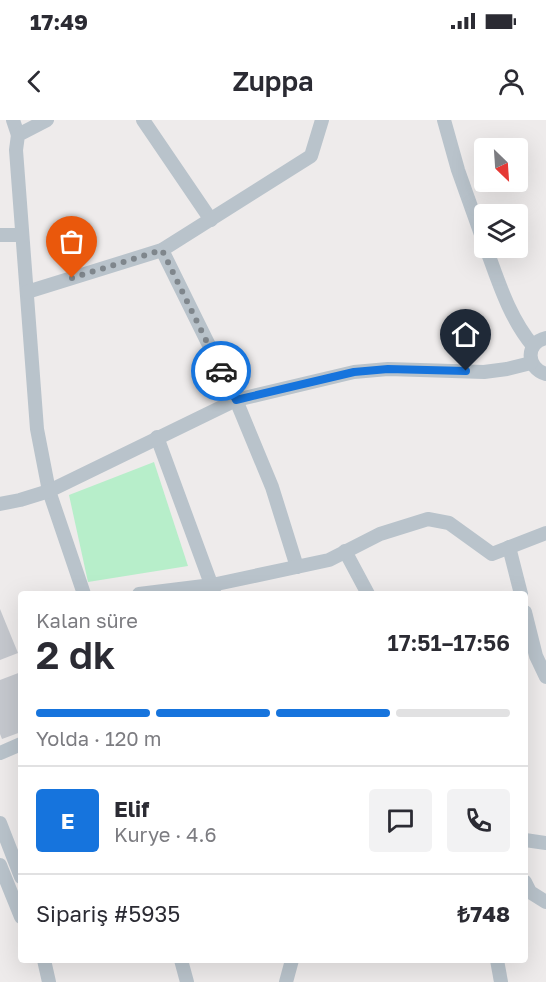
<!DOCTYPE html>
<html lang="tr">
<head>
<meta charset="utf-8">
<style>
	:root { --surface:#fff; --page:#f2f2f3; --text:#2b2b33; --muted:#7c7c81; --line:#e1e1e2; --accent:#1674dd }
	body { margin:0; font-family:"Golos Text",sans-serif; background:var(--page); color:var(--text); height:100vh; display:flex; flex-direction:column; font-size:22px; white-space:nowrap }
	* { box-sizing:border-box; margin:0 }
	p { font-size:20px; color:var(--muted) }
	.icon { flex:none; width:33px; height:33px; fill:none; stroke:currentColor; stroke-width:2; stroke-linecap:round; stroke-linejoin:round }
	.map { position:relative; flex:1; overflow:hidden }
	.side { position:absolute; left:18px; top:471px; width:510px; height:372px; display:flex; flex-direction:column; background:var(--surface); border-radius:6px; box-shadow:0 6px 24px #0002 }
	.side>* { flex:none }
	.needle { width:39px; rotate:155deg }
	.buttons { position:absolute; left:474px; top:18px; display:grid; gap:12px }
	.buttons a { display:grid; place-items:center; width:54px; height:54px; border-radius:6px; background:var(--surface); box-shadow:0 6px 24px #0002; font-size:30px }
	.pin { position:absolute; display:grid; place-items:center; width:51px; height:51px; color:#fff; margin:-62px -26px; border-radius:50% 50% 50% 0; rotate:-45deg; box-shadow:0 0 6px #0007 }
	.pin .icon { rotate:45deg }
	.courier { position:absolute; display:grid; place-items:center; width:60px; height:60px; margin:-30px; border:4px solid #1674dd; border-radius:50%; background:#fff; color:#222; box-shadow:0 2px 8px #0007 }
	.overview em { font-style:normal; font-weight:600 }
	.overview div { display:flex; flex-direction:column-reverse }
	.overview { display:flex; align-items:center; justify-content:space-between; height:102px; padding:0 18px }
	h1 { font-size:39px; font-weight:600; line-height:45px }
	.bar { display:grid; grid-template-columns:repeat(4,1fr); gap:9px 6px; align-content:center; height:72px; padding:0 18px }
	.bar i { height:8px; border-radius:4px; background:var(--line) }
	.bar .on { background:var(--accent) }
	.bar p { grid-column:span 4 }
	.line { display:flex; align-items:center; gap:15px; padding:0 18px; border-top:2px solid var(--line) }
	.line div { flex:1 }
	.round { display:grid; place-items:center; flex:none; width:63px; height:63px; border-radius:6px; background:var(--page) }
	.status { display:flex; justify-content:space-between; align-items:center; height:42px; padding:0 30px; background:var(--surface); direction:ltr }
	.status svg { height:16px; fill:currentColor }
	header { display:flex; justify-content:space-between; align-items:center; height:78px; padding:0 18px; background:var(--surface); font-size:27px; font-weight:600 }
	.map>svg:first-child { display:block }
	.green { fill:#b7eeca }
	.building { fill:#c5c8ce }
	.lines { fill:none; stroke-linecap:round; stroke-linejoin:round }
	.minor { stroke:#b9c3cb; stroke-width:14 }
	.done { stroke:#7f868c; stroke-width:6; stroke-dasharray:0 10.8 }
	.route { stroke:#1674dd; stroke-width:8 }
</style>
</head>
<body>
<div class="status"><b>17:49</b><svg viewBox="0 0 49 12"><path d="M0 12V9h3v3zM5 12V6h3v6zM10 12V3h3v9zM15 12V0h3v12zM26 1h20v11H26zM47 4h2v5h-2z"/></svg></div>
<header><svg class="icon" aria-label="back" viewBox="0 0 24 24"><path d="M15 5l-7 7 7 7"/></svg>Zuppa<svg class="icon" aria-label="person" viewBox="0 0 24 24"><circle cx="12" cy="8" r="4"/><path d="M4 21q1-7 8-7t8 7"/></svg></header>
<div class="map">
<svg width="546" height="862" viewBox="0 0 546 862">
	<rect width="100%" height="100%" fill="#eeebeb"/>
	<!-- green -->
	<polygon class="green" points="154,342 188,446 88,462 69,375"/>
	<!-- building -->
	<g class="building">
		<polygon points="0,489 18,533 0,540"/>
		<polygon points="21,552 21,612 2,619 0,614 0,560"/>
	</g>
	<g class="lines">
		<!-- minor -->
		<g class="minor">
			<polyline points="13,0 18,15"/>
			<polyline points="47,0 18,15 16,30 37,309 49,371 84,474"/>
			<polyline points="143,0 211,100"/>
			<polyline points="444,0 458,50 484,123"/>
			<polyline points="0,115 22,115"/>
			<path d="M486 128C499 163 509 197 533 226"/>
			<polyline points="162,130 236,280 272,367 297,447"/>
			<polyline points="27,172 162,130 311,36 322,0"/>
			<path d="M546 218C525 223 526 248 546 254"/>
			<polyline points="157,317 214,472"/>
			<polyline points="0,384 20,380 49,371 236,280 354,252 388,249 484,252 507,249 531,243"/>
			<polyline points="509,427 521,474"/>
			<polyline points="345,431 368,474"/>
			<polyline points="139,474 212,465 329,440 380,414 428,399 449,403 492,434 546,413"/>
			<polyline points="525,492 536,536 546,557"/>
			<polyline points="0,633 21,624"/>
			<polyline points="0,703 21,757"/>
			<polyline points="525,720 546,723"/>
			<polyline points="0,745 21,797"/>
			<polyline points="525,762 530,772 546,782"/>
			<polyline points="44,840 49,862"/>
			<polyline points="181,840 187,862"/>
			<polyline points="497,840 501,862"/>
			<polyline points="286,862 292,840"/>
		</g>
	</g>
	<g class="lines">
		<!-- done -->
		<polyline class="done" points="72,158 162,130 221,251"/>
		<!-- route -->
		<polyline class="route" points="221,251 236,280 354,252 388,249 466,251"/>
	</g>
</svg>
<div class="buttons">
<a><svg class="needle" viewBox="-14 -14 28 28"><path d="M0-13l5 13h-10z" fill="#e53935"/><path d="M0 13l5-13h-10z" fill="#7c7c81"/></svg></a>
<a><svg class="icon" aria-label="layers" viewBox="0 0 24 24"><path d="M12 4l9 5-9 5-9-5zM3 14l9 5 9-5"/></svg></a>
</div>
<div class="pin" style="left:72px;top:158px;background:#ea580c"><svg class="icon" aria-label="bag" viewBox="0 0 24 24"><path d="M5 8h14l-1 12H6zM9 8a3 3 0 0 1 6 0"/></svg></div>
<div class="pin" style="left:466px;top:251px;background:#1f2937"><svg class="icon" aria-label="home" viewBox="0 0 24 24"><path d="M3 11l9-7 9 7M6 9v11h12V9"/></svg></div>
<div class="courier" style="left:221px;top:251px"><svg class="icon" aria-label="car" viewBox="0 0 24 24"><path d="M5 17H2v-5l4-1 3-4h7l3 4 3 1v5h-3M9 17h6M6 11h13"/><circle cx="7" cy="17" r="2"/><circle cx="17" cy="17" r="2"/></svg></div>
<section class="side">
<div class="overview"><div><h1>2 dk</h1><p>Kalan süre</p></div><em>17:51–17:56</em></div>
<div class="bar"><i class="on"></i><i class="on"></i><i class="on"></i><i></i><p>Yolda · 120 m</p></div>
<div class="line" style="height:108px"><b class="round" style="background:var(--accent);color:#fff">E</b><div><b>Elif</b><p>Kurye · 4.6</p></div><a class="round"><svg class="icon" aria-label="chat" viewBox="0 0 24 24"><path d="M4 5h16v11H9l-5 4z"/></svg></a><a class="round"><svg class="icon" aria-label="phone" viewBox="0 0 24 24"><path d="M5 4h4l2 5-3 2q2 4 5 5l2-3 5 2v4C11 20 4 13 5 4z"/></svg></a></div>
<div class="line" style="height:78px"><div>Sipariş #5935</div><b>₺748</b></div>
</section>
</div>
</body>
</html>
